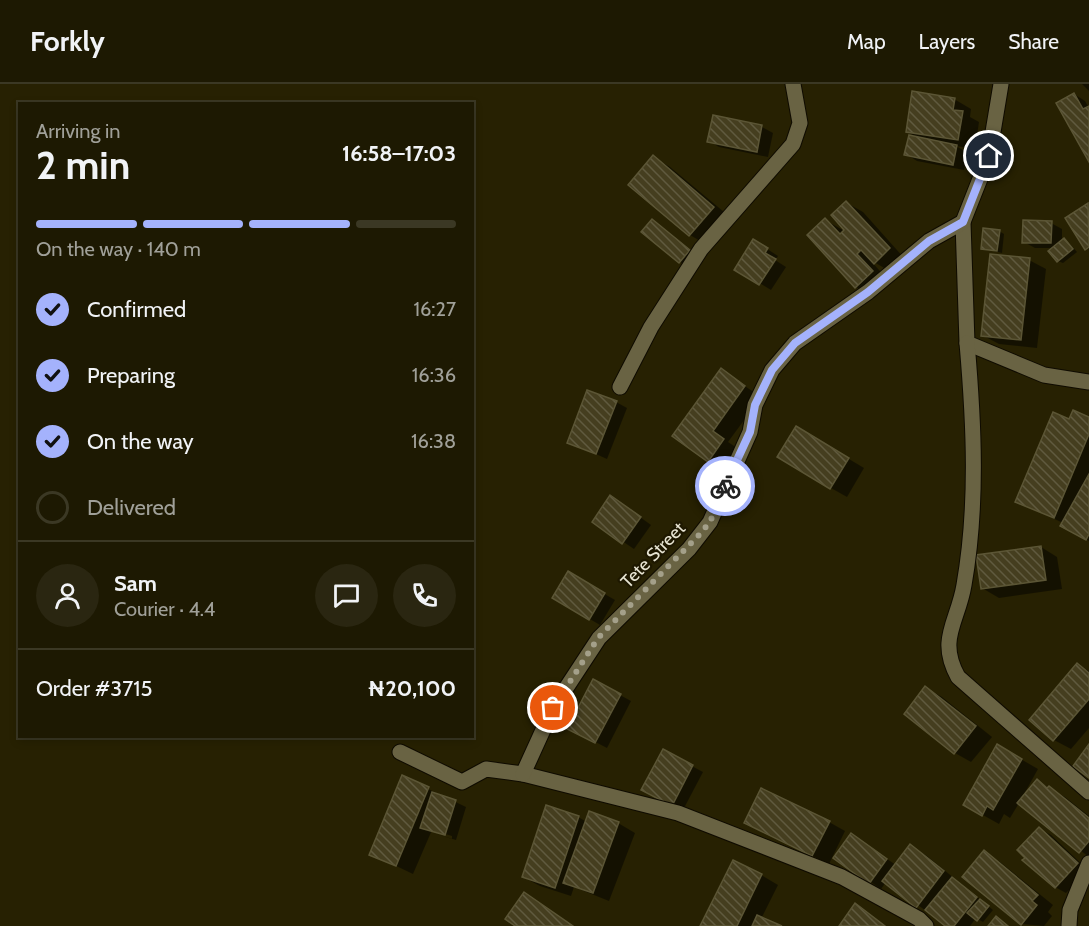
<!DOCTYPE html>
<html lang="en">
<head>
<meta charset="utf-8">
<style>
	:root { --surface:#1d1902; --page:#2a2611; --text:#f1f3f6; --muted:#a0a099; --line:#3b3824; --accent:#a4b2fc }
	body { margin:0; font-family:Cabin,sans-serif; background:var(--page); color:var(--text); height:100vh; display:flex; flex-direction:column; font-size:22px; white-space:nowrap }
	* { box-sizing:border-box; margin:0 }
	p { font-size:20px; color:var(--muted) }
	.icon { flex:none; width:33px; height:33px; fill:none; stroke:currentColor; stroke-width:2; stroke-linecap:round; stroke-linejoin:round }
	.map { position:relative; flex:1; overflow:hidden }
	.side { position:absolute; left:18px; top:18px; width:456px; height:636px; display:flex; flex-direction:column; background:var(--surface); border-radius:0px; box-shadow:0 3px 9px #0003,0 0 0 2px var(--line) }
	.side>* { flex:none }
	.pin { position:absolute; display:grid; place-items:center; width:51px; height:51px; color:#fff; margin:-26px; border:3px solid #fff; border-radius:50%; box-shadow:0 2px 6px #0007 }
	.courier { position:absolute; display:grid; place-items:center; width:60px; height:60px; margin:-30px; border:4px solid #a4b2fc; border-radius:50%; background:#fff; color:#222; box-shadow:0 2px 8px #0007 }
	.summary em { font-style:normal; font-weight:800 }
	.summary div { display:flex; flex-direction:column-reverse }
	.summary { display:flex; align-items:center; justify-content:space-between; height:102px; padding:0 18px }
	h1 { font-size:39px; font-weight:800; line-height:45px }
	.bar { display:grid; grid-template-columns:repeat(4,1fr); gap:9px 6px; align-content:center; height:72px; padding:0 18px }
	.bar i { height:8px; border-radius:4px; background:var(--line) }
	.bar .current { background:var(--accent) }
	.bar p { grid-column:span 4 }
	.line { display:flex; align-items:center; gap:15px; padding:0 18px; border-top:2px solid var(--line) }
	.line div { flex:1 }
	.round { display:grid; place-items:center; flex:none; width:63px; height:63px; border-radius:32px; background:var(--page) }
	ol { padding:0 18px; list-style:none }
	li { display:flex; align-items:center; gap:18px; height:66px }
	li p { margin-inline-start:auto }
	li .icon { padding:6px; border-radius:50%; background:var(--accent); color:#111; stroke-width:4 }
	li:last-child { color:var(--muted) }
	li i { width:33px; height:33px; border:3px solid var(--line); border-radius:50% }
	header { display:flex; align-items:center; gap:36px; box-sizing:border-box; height:84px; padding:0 30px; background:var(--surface); border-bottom:2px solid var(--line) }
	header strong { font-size:28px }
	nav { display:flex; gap:33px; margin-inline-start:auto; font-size:21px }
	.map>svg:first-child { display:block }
	.shadow { fill:#0007 }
	.building { fill:url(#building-back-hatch); stroke:#5b5535; stroke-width:1.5 }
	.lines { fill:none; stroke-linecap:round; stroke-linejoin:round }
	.minor-casing { stroke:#0f0b00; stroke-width:17 }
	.minor { stroke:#696343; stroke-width:15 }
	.done { stroke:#a4a08a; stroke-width:6; stroke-dasharray:0 10.8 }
	.route { stroke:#a4b2fc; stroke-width:8 }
	.labels { text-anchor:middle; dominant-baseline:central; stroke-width:4.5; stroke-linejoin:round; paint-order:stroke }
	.street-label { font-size:18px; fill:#e8e5d3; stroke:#1e1800 }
</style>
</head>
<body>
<header>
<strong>Forkly</strong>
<nav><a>Map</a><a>Layers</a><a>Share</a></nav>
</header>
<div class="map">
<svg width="1089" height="842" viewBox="0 0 1089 842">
	<defs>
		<pattern id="building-back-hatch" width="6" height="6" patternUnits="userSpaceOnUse" patternTransform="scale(1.5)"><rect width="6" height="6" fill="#453e1f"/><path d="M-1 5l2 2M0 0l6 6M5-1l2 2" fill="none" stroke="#605a3f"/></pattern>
	</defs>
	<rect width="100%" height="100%" fill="#272102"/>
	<!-- shadow -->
	<g class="shadow">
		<polygon points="1082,0 1089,0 1089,7"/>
		<polygon points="1074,10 1085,17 1089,24 1089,75"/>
		<polygon points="954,15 971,25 970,33 979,38 975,65 956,62 968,69 964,86 917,77 906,70 918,54 907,48"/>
		<polygon points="714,33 762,43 773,49 768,73 719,63 709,57"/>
		<polygon points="653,73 670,83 730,133 707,161 690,151 630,101"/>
		<polygon points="847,119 863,128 905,175 891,188 869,175 889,197 873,212 856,203 825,136 848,149"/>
		<polygon points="1088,121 1089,121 1089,166 1067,134"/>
		<polygon points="653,137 700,173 690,184 680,178"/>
		<polygon points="1051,139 1062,145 1062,158 1064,156 1069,159 1077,168 1063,179 1058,177 1054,164 1035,164 1024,158"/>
		<polygon points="999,147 1004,150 1002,169 982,164"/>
		<polygon points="764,163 778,172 775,176 786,183 771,206 736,185"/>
		<polygon points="1029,176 1046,185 1037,264 999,260 982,251"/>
		<polygon points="721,286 761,313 728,358 740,366 725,386 709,377"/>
		<polygon points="616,318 627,324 607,375 569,358"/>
		<polygon points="1089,335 1089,457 1062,441 1063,439 1017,417 1070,337"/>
		<polygon points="797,344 864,384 847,413 831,404"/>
		<polygon points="622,420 651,441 634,465 594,438"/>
		<polygon points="1041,463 1057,473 1062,505 999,514 982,504"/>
		<polygon points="568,489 615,516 600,541 554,514"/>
		<polygon points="1078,581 1089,587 1089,644 1071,665 1054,656 1031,635"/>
		<polygon points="594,597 631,617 607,664 580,650"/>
		<polygon points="926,604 942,613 992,653 971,678 955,669"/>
		<polygon points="998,662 1038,685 1023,712 1037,697 1065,713 1089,732 1089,773 1019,719 1010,734 1004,730 999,740 965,721"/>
		<polygon points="663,667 703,688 683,726 654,711"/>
		<polygon points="403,693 466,723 456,756 433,749 452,755 452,752 432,746 413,790 371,770"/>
		<polygon points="578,733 587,738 618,739 635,749 609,817 574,803 571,812 540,802 523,793"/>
		<polygon points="829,738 845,747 829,780 746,739"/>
		<polygon points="1040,745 1051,751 1088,786 1066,809 1055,803"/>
		<polygon points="851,751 896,781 911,762 927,772 993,826 983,838 976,834 970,842 947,842 886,798 881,805 835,773"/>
		<polygon points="984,768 1000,778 1053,821 1048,828 1052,832 1044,842 1022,840"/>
		<polygon points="761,791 778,801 761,835 778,842 702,842"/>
	</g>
	<!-- building -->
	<g class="building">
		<polygon points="912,7 955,14 953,26 963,27 958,56 906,48"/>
		<polygon points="1074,9 1083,25 1089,22 1089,78 1056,19"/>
		<polygon points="713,31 762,41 757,68 707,58"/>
		<polygon points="909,51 957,61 953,81 904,71"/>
		<polygon points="653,71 714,123 689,152 628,101"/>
		<polygon points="846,117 890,164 874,180 861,166 857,170 873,187 855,204 807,151 825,134 840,150 844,146 831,131"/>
		<polygon points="1088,119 1089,163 1085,166 1065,134"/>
		<polygon points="652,135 690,166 679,179 641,148"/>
		<polygon points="1023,136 1052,137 1051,159 1022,159"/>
		<polygon points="983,144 1000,146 997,167 981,165"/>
		<polygon points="1064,154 1073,165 1057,178 1048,167"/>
		<polygon points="753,155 768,164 765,169 776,175 759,201 734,186"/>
		<polygon points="990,170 1030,174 1021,256 981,252"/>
		<polygon points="721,284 745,302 713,347 724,355 708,378 672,352"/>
		<polygon points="587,306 617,317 596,370 567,359"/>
		<polygon points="1073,326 1089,333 1089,350 1054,434 1015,418 1053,328 1069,335"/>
		<polygon points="796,342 849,374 830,405 777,373"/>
		<polygon points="1089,390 1089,450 1086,456 1060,442"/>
		<polygon points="610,411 641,433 622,460 592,438"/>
		<polygon points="1041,462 1046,496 981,505 976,471"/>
		<polygon points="568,487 605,509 589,536 552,514"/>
		<polygon points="1077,579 1089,589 1089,615 1053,657 1029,636"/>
		<polygon points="593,595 621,610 595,659 567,645"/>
		<polygon points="925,602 976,642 954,670 904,630"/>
		<polygon points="997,660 1022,675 993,726 987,722 982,732 963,721"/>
		<polygon points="1089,660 1089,694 1073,682"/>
		<polygon points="663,665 693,681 672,722 641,706"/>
		<polygon points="402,691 429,703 396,782 369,771"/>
		<polygon points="1037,695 1047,704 1049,702 1089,734 1089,757 1079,769 1017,719"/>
		<polygon points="761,704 830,737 812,772 744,739"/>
		<polygon points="432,708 456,716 445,751 420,744"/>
		<polygon points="546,721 579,732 555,804 522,793"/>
		<polygon points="589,727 619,738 593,809 563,799"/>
		<polygon points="1039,743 1078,779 1055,804 1022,776 1025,774 1017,766"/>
		<polygon points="851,749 887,775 869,800 833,774"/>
		<polygon points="910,760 944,787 916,824 882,797"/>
		<polygon points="984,766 1038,811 1032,817 1037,821 1021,841 962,793"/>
		<polygon points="733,776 762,790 737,842 700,842"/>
		<polygon points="952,793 977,813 954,842 945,842 925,826"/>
		<polygon points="524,808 573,842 515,842 505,835"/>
		<polygon points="980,815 989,822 977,837 967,829"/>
		<polygon points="855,819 885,842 839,842"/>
		<polygon points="757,831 782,842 752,842"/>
		<polygon points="996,832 1008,842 988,842"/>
	</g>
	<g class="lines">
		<!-- minor casing -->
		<g class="minor-casing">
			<g id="minor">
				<polyline points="1001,0 989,72 963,138 967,259 1044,291 1089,298"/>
				<path d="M967 259C974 340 978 421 964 501 958 538 937 555 958 593L1089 708"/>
				<polyline points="620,303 651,243 701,165 793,60 800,39 793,0"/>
				<polyline points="400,668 462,698 486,685 523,690 678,729 842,793 919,835 926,842"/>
				<polyline points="523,690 553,624 599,554 689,465 710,438 750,348 755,321 772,286 795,259 868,208 929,157 963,138"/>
				<polyline points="1069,842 1070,826 1089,779"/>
			</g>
		</g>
		<!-- minor -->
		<use href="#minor" class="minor"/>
	</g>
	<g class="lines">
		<!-- done -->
		<polyline class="done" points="553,624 598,554 699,451 710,438 725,402"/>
		<!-- route -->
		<polyline class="route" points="725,402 750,348 755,321 772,286 795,259 868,208 929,157 963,138 989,72"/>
	</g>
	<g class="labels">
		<!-- street labels -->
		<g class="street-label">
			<text transform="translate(653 471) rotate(-46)">Tete Street</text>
		</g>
	</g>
</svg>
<div class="pin" style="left:553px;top:624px;background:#ea580c"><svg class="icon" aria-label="bag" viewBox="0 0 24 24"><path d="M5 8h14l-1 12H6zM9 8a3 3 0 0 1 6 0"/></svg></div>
<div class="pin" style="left:989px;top:72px;background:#1f2937"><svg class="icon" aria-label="home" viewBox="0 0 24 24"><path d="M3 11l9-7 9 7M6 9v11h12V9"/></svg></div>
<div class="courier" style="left:725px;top:402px"><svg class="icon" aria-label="bike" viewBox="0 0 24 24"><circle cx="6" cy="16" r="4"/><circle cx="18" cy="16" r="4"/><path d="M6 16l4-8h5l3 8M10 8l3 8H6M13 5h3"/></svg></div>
<section class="side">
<div class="summary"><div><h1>2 min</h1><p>Arriving in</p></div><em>16:58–17:03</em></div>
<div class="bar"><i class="current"></i><i class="current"></i><i class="current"></i><i></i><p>On the way · 140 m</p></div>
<ol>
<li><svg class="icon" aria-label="check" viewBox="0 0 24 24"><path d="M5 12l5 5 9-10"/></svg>Confirmed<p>16:27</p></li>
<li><svg class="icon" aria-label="check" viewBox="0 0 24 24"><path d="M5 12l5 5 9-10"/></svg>Preparing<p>16:36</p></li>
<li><svg class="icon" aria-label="check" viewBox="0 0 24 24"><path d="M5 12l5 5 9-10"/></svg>On the way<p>16:38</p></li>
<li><i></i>Delivered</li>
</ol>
<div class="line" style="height:108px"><a class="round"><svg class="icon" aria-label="person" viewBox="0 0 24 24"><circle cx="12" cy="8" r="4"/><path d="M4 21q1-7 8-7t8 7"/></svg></a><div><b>Sam</b><p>Courier · 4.4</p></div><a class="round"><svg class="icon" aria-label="chat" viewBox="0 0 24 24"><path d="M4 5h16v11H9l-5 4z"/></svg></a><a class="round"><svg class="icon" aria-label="phone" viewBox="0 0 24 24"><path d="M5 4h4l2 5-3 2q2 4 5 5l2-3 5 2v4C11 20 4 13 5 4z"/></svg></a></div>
<div class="line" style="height:78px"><div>Order #3715</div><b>₦20,100</b></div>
</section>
</div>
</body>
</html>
